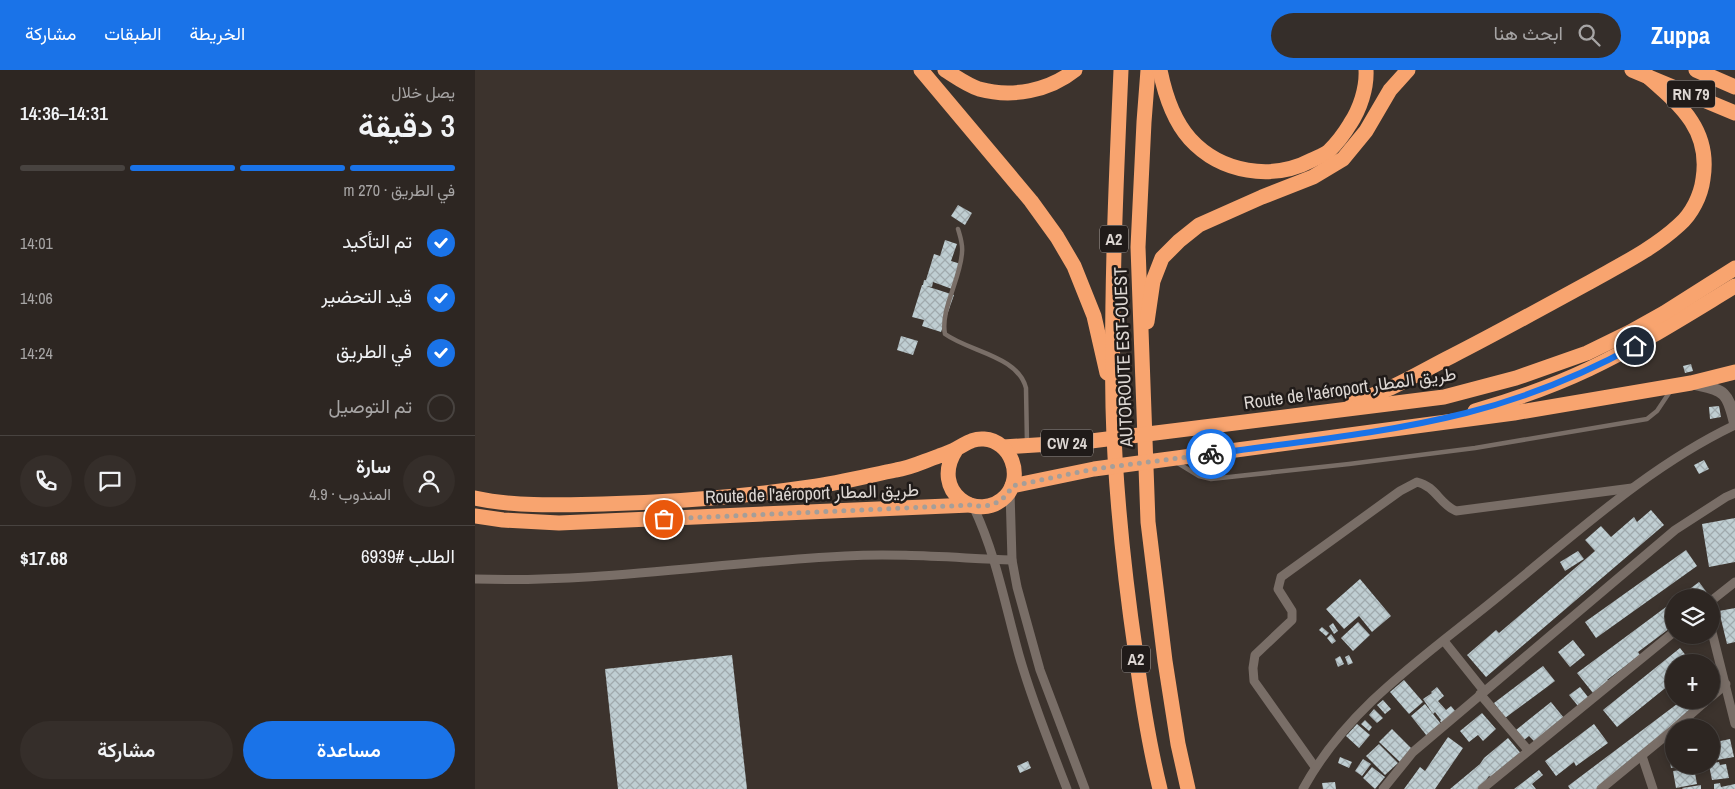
<!DOCTYPE html>
<html lang="ar">
<head>
<meta charset="utf-8">
<style>
	:root { --surface:#2d2622; --page:#352e2a; --text:#f1f3f6; --muted:#a7a5a5; --line:#484340; --accent:#1a73e8 }
	body { margin:0; font-family:"Archivo Narrow",Vazirmatn,sans-serif; background:var(--page); color:var(--text); direction:rtl; height:100vh; display:flex; flex-direction:column; font-size:19px; white-space:nowrap }
	* { box-sizing:border-box; margin:0 }
	p { font-size:16px; color:var(--muted) }
	.icon { flex:none; width:28px; height:28px; fill:none; stroke:currentColor; stroke-width:2; stroke-linecap:round; stroke-linejoin:round }
	.map { position:relative; flex:1; overflow:hidden; direction:ltr }
	.drawer { display:flex; flex-direction:column; background:var(--surface); width:475px }
	.drawer>* { flex:none }
	.buttons { position:absolute; left:1190px; top:519px; display:grid; gap:10px }
	.buttons a { display:grid; place-items:center; width:55px; height:55px; border-radius:50%; background:var(--surface); box-shadow:0 2px 8px #0003,0 0 0 1px var(--line); font-size:25px }
	.pin { position:absolute; display:grid; place-items:center; width:42px; height:42px; color:#fff; margin:-21px; border:2px solid #fff; border-radius:50%; box-shadow:0 1px 5px #0007 }
	.courier { position:absolute; display:grid; place-items:center; width:50px; height:50px; margin:-25px; border:4px solid #1a73e8; border-radius:50%; background:#fff; color:#222; box-shadow:0 1px 6px #0007 }
	.headline em { font-style:normal; font-weight:600 }
	.headline div { display:flex; flex-direction:column-reverse }
	.headline { display:flex; align-items:center; justify-content:space-between; height:85px; padding:0 20px }
	h1 { font-size:32px; font-weight:600; line-height:38px }
	.bar { display:grid; grid-template-columns:repeat(4,1fr); gap:8px 5px; align-content:center; height:60px; padding:0 20px }
	.bar i { height:6px; border-radius:4px; background:var(--line) }
	.bar .current { background:var(--accent) }
	.bar p { grid-column:span 4 }
	.line { display:flex; align-items:center; gap:12px; padding:0 20px; border-top:1px solid var(--line) }
	.line div { flex:1 }
	.round { display:grid; place-items:center; flex:none; width:52px; height:52px; border-radius:26px; background:var(--page) }
	ol { padding:0 20px; list-style:none }
	li { display:flex; align-items:center; gap:15px; height:55px }
	li p { margin-inline-start:auto }
	li .icon { padding:5px; border-radius:50%; background:var(--accent); color:#fff; stroke-width:4 }
	li:last-child { color:var(--muted) }
	li i { width:28px; height:28px; border:2px solid var(--line); border-radius:50% }
	.action { display:flex; gap:10px; margin-top:auto; padding:10px 20px }
	.action a { flex:1; height:58px; border-radius:30px; background:var(--accent); color:#fff; font-size:20px; font-weight:600; line-height:58px; text-align:center }
	.action a+a { background:var(--page); color:var(--text) }
	header { display:flex; align-items:center; gap:30px; box-sizing:border-box; height:70px; padding:0 25px; background:var(--accent); color:#fff }
	header strong { font-size:24px }
	nav { display:flex; gap:28px; margin-inline-start:auto; font-size:18px }
	.search { width:350px; height:45px; background:var(--page); display:flex; align-items:center; gap:12px; box-sizing:border-box; padding:0 18px; border-radius:28px; color:var(--muted); font-size:19px }
	main { display:flex; flex:1; min-height:0 }
	.map>svg:first-child { display:block }
	.building { fill:url(#building-cross-hatch) }
	.lines { fill:none; stroke-linecap:round; stroke-linejoin:round }
	.lane { stroke:#796e67; stroke-width:4.5 }
	.street { stroke:#796e67; stroke-width:9 }
	.secondary { stroke:#796e67; stroke-width:12 }
	.highway { stroke:#f8a46f; stroke-width:15 }
	.done { stroke:#a59e99; stroke-width:5; stroke-dasharray:0 9 }
	.route { stroke:#1a73e8; stroke-width:6 }
	.labels { text-anchor:middle; dominant-baseline:central; stroke-width:5; stroke-linejoin:round; paint-order:stroke }
	.shield { fill:#201b19; stroke:#a49f9b; stroke-width:1 }
	.shield-label { font-size:16px; font-weight:bold; fill:#ddd7d3 }
	.street-label { font-size:18px; fill:#ddd7d3; stroke:#201b19 }
</style>
</head>
<body>
<header>
<strong>Zuppa</strong>
<div class="search"><svg class="icon" aria-label="search" viewBox="0 0 24 24"><circle cx="10" cy="10" r="6"/><path d="M15 15l6 6"/></svg>ابحث هنا</div>
<nav><a>الخريطة</a><a>الطبقات</a><a>مشاركة</a></nav>
</header>
<main>
<div class="map">
<svg width="1260" height="719" viewBox="0 0 1260 719">
	<defs>
		<pattern id="building-cross-hatch" width="8" height="8" patternUnits="userSpaceOnUse" patternTransform="scale(1.25)"><rect width="8" height="8" fill="#bfced2"/><path d="M0 0l8 8M0 8l8-8" fill="none" stroke="#a0aaad"/></pattern>
	</defs>
	<rect width="100%" height="100%" fill="#3c332d"/>
	<!-- building -->
	<g class="building">
		<polygon points="483,135 497,143 490,155 476,146"/>
		<polygon points="470,170 482,174 476,191 486,194 477,219 458,212 457,217 451,216 479,225 466,262 447,256 449,250 437,247 447,215 448,215 449,210 451,210 459,184 465,186"/>
		<polygon points="426,266 443,271 438,285 422,280"/>
		<polygon points="1216,294 1218,301 1210,303 1208,296"/>
		<polygon points="1244,336 1246,347 1235,349 1234,337"/>
		<polygon points="1229,390 1234,399 1224,404 1219,395"/>
		<polygon points="1176,440 1189,455 1011,607 992,585 1021,560 1024,563 1120,481 1110,470 1126,456 1136,467 1159,447 1162,452"/>
		<polygon points="1260,448 1260,492 1234,497 1227,454"/>
		<polygon points="1211,480 1222,496 1121,568 1110,552"/>
		<polygon points="1103,481 1109,489 1090,501 1085,492"/>
		<polygon points="885,509 916,546 897,562 884,546 869,559 851,539"/>
		<polygon points="1224,512 1233,524 1228,528 1203,528"/>
		<polygon points="1199,531 1199,555 1163,582 1165,585 1132,610 1134,611 1118,623 1102,603"/>
		<polygon points="1260,538 1260,572 1252,574 1244,541"/>
		<polygon points="883,552 895,565 878,581 866,568"/>
		<polygon points="858,553 863,561 859,564 854,556"/>
		<polygon points="847,557 854,563 851,566 844,560"/>
		<polygon points="856,564 861,571 857,574 852,568"/>
		<polygon points="1098,570 1110,585 1095,597 1083,582"/>
		<polygon points="1205,578 1216,592 1199,592 1199,611 1142,657 1128,640"/>
		<polygon points="257,585 272,719 143,719 130,599"/>
		<polygon points="874,585 878,593 873,595 870,587"/>
		<polygon points="865,586 869,594 863,597 860,589"/>
		<polygon points="1068,596 1080,611 1030,648 1019,633"/>
		<polygon points="929,610 948,632 934,644 915,622"/>
		<polygon points="962,617 969,626 963,631 971,640 976,636 981,642 967,654 965,651 966,650 960,642 958,644 948,629 957,623 956,622"/>
		<polygon points="1105,617 1113,627 1103,636 1094,625"/>
		<polygon points="908,630 916,639 910,644 902,635"/>
		<polygon points="1205,630 1230,630 1233,635 1122,719 1095,719 1093,716 1206,631"/>
		<polygon points="1076,632 1089,648 1060,672 1054,666 1049,670 1041,660"/>
		<polygon points="950,634 966,654 952,666 936,646"/>
		<polygon points="899,639 908,648 902,653 894,645"/>
		<polygon points="1007,643 1021,659 1008,671 1003,665 994,672 985,661"/>
		<polygon points="890,650 897,657 894,661 886,654"/>
		<polygon points="882,654 895,665 884,678 871,666"/>
		<polygon points="1119,654 1133,673 1101,696 1099,692 1081,706 1070,691"/>
		<polygon points="917,659 938,680 925,692 904,672"/>
		<polygon points="973,667 988,678 960,719 929,719 945,697 950,701"/>
		<polygon points="1033,668 1048,686 1020,709 1014,706 1005,719 975,719 1005,694 1009,688"/>
		<polygon points="1255,669 1259,687 1236,691 1236,673"/>
		<polygon points="904,674 923,693 910,705 891,686"/>
		<polygon points="1199,680 1199,695 1206,696 1196,698 1193,681"/>
		<polygon points="865,687 877,692 874,698 863,693"/>
		<polygon points="888,689 896,694 887,706 880,701"/>
		<polygon points="553,691 556,698 545,703 542,696"/>
		<polygon points="1244,692 1245,695 1251,694 1254,708 1237,710 1234,695 1236,695 1236,693"/>
		<polygon points="897,697 910,707 900,719 888,708"/>
		<polygon points="1219,698 1222,714 1201,718 1198,701"/>
		<polygon points="1064,700 1068,705 1057,714 1061,719 1039,719"/>
		<polygon points="860,712 861,719 848,719 847,713"/>
		<polygon points="1245,713 1246,717 1260,714 1260,719 1239,719 1239,714"/>
		<polygon points="1226,715 1226,719 1208,719 1207,718"/>
	</g>
	<g class="lines">
		<!-- lane -->
		<g class="lane">
			<path d="M483 159C485 166 488 174 487 182 486 208 465 240 470 264 495 282 543 286 551 318L552 374"/>
			<polyline points="701,392 724,406 736,409 874,394 1000,378 1172,349 1182,341 1196,320"/>
		</g>
		<!-- street -->
		<g class="street">
			<polyline points="535,421 537,490 542,517 565,600 610,719"/>
			<path d="M498 436C521 484 530 535 544 585 557 631 575 675 592 719"/>
			<path d="M0 509C124 513 247 492 370 486 426 483 481 488 537 490"/>
			<polyline points="1236,531 1260,512"/>
			<polyline points="1236,558 1260,654"/>
			<polyline points="969,571 1009,621"/>
			<polyline points="1005,624 1053,680"/>
			<polyline points="1236,627 1251,614"/>
			<polyline points="1200,658 1232,630"/>
			<polyline points="1167,686 1178,719"/>
			<path d="M840 697 779 611 778 598 780 585 817 550V541L803 519 806 507 925 421 942 412C962 417 963 433 981 441L1157 418"/>
			<path d="M828 719C874 634 958 581 1030 521 1104 461 1174 396 1260 355"/>
			<polyline points="908,719 938,682 1200,460 1251,427 1260,423"/>
			<polyline points="1007,719 1199,562"/>
			<polyline points="1126,719 1199,659"/>
		</g>
		<!-- secondary -->
		<path class="secondary" d="M1216 313C1249 321 1252 319 1260 353"/>
		<!-- highway -->
		<g class="highway">
			<polyline points="446,0 556,131 582,167 599,196 619,246 632,303"/>
			<path d="M470 0C481 7 492 15 504 19 537 28 574 21 600 0"/>
			<path d="M646 0C641 112 636 224 638 337 640 420 649 503 661 585 667 630 674 675 685 719"/>
			<polyline points="673,0 669,52 663,177 673,452 690,591 703,674 713,719"/>
			<path d="M685 0C690 25 698 50 715 69 746 103 797 111 837 90 843 87 849 85 854 81 862 73 869 64 875 54 885 39 892 18 891 0"/>
			<polyline points="1157,0 1260,43"/>
			<polyline points="1221,0 1260,17"/>
			<polyline points="672,252 678,211 687,188 704,171 724,155 787,127 838,107 868,89 891,61 915,20 933,0"/>
			<path d="M878 331C913 323 945 302 977 286 1024 262 1069 237 1115 212 1145 195 1178 179 1204 155 1217 144 1226 125 1228 109 1236 59 1204 34 1171 5"/>
			<path d="M1000 341C1038 330 1078 316 1114 299 1165 275 1212 245 1260 216"/>
			<polyline points="528,377 608,372 969,327 1041,308 1112,283 1155,262 1189,243 1260,198"/>
			<polyline points="537,416 619,399 1039,343 1216,313 1260,302"/>
			<path d="M0 428C41 437 86 435 128 434 197 432 267 427 335 417 364 413 392 406 421 400 436 398 449 391 464 386 469 384 476 382 481 379 491 374 497 368 509 369 536 371 549 406 531 426 503 455 454 421 481 380"/>
			<polyline points="0,446 28,450 84,453 495,435"/>
		</g>
	</g>
	<g class="lines">
		<!-- done -->
		<path class="done" d="M189 449 496 435C513 439 529 433 537 416L619 399 736 384"/>
		<!-- route -->
		<path class="route" d="M736 384C821 372 908 364 991 343 1050 328 1107 305 1160 276"/>
	</g>
	<g class="labels">
		<!-- shield labels -->
		<g class="shield">
			<rect x="1192" y="10.5" width="48" height="27" rx="4"/>
			<rect x="625" y="155.5" width="28" height="27" rx="4"/>
			<rect x="566" y="359.5" width="52" height="27" rx="4"/>
			<rect x="647" y="575.5" width="28" height="27" rx="4"/>
		</g>
		<g class="shield-label">
			<text x="1216" y="24">RN 79</text>
			<text x="639" y="169">A2</text>
			<text x="592" y="373">CW 24</text>
			<text x="661" y="589">A2</text>
		</g>
		<!-- street labels -->
		<g class="street-label">
			<text transform="translate(648 287) rotate(-92)">AUTOROUTE EST-OUEST</text>
			<text transform="translate(875 318) rotate(-8)">Route de l'aéroport طريق المطار</text>
			<text transform="translate(337 423) rotate(-2)">Route de l'aéroport طريق المطار</text>
		</g>
	</g>
</svg>
<div class="buttons">
<a><svg class="icon" aria-label="layers" viewBox="0 0 24 24"><path d="M12 4l9 5-9 5-9-5zM3 14l9 5 9-5"/></svg></a>
<a>+</a>
<a>−</a>
</div>
<div class="pin" style="left:189px;top:449px;background:#ea580c"><svg class="icon" aria-label="bag" viewBox="0 0 24 24"><path d="M5 8h14l-1 12H6zM9 8a3 3 0 0 1 6 0"/></svg></div>
<div class="pin" style="left:1160px;top:276px;background:#1f2937"><svg class="icon" aria-label="home" viewBox="0 0 24 24"><path d="M3 11l9-7 9 7M6 9v11h12V9"/></svg></div>
<div class="courier" style="left:736px;top:384px"><svg class="icon" aria-label="bike" viewBox="0 0 24 24"><circle cx="6" cy="16" r="4"/><circle cx="18" cy="16" r="4"/><path d="M6 16l4-8h5l3 8M10 8l3 8H6M13 5h3"/></svg></div>
</div>
<section class="drawer">
<div class="headline"><div><h1>3 دقيقة</h1><p>يصل خلال</p></div><em>14:31–14:36</em></div>
<div class="bar"><i class="current"></i><i class="current"></i><i class="current"></i><i></i><p>في الطريق · 270 m</p></div>
<ol>
<li><svg class="icon" aria-label="check" viewBox="0 0 24 24"><path d="M5 12l5 5 9-10"/></svg>تم التأكيد<p>14:01</p></li>
<li><svg class="icon" aria-label="check" viewBox="0 0 24 24"><path d="M5 12l5 5 9-10"/></svg>قيد التحضير<p>14:06</p></li>
<li><svg class="icon" aria-label="check" viewBox="0 0 24 24"><path d="M5 12l5 5 9-10"/></svg>في الطريق<p>14:24</p></li>
<li><i></i>تم التوصيل</li>
</ol>
<div class="line" style="height:90px"><a class="round"><svg class="icon" aria-label="person" viewBox="0 0 24 24"><circle cx="12" cy="8" r="4"/><path d="M4 21q1-7 8-7t8 7"/></svg></a><div><b>سارة</b><p>المندوب · 4.9</p></div><a class="round"><svg class="icon" aria-label="chat" viewBox="0 0 24 24"><path d="M4 5h16v11H9l-5 4z"/></svg></a><a class="round"><svg class="icon" aria-label="phone" viewBox="0 0 24 24"><path d="M5 4h4l2 5-3 2q2 4 5 5l2-3 5 2v4C11 20 4 13 5 4z"/></svg></a></div>
<div class="line" style="height:65px"><div>الطلب #6939</div><b>$17.68</b></div>
<div class="action"><a>مساعدة</a><a>مشاركة</a></div>
</section>
</main>
</body>
</html>
